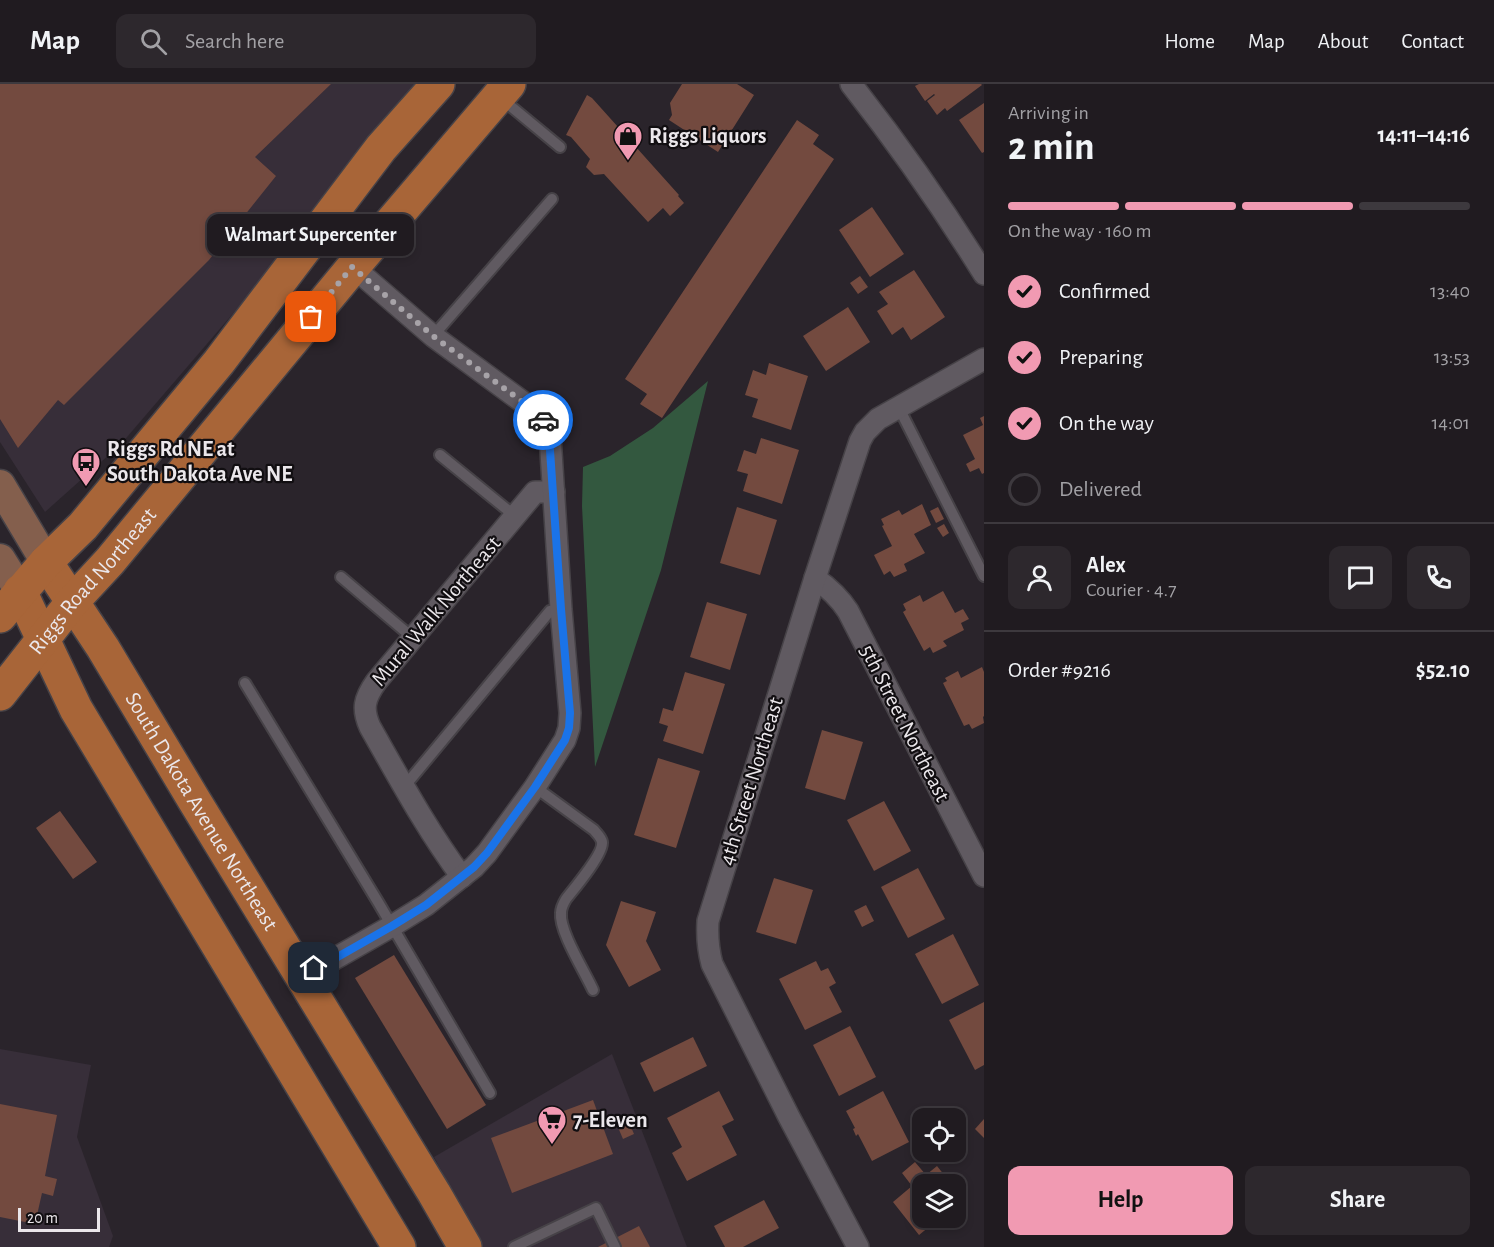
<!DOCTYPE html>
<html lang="en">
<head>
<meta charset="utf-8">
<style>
	:root { --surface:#201b20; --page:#2d282d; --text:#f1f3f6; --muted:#a2a1a5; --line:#3d393e; --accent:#f19ab2 }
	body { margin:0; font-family:"Alegreya Sans",sans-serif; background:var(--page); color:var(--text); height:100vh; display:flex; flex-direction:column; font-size:22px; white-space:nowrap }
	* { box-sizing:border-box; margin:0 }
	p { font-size:20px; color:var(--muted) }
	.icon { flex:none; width:33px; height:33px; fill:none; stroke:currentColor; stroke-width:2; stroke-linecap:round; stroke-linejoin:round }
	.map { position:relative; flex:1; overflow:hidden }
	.details { display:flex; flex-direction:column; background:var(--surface); width:510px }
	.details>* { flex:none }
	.buttons { position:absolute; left:912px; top:1024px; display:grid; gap:12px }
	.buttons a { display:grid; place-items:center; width:54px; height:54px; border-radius:12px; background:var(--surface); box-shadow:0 3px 9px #0003,0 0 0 2px var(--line); font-size:30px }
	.scale { position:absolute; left:18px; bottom:15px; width:82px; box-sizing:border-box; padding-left:6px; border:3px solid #ebe7eb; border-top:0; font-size:16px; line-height:21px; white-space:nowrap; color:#ebe7eb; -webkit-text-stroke:4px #110e11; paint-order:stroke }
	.pin { position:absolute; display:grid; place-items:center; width:51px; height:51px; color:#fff; margin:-26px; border-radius:12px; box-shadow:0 3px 9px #0006 }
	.courier { position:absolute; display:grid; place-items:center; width:60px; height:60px; margin:-30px; border:4px solid #1a73e8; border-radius:50%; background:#fff; color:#222; box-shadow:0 2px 8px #0007 }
	.bubble { position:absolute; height:42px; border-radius:12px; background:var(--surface); box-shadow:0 3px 9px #0003,0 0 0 2px var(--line); font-size:20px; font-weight:600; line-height:42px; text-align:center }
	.summary em { font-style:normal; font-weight:600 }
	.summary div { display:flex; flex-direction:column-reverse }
	.summary { display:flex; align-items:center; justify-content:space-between; height:102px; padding:0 24px }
	h1 { font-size:39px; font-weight:600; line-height:45px }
	.bar { display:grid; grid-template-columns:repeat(4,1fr); gap:9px 6px; align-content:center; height:72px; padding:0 24px }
	.bar i { height:8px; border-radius:4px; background:var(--line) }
	.bar .active { background:var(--accent) }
	.bar p { grid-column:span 4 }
	.line { display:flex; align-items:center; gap:15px; padding:0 24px; border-top:2px solid var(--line) }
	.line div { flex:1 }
	.round { display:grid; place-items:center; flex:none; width:63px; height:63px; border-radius:12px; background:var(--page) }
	ol { padding:0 24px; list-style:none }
	li { display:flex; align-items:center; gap:18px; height:66px }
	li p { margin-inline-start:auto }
	li .icon { padding:6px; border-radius:50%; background:var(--accent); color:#111; stroke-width:4 }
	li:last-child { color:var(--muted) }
	li i { width:33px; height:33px; border:3px solid var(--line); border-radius:50% }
	.cta { display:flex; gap:12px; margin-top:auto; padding:12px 24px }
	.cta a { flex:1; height:69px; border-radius:12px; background:var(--accent); color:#111; font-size:24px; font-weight:600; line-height:69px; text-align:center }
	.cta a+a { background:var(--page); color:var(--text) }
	header { display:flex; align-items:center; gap:36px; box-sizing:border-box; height:84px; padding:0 30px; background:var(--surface); border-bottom:2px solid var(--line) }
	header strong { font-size:28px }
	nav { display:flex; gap:33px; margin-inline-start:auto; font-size:21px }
	.search { width:420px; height:54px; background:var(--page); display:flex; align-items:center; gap:15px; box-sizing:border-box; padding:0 21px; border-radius:12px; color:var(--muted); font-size:22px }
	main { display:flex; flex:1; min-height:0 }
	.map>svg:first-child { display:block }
	.built { fill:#372e39 }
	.forest { fill:#33583f }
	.building { fill:#734a3f }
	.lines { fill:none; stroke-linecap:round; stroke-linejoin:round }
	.lane-casing { stroke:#464247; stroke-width:14 }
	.street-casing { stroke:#464247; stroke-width:24 }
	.secondary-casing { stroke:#464247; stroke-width:33 }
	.primary-casing { stroke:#464247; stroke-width:36 }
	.lane { stroke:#605a61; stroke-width:10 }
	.street { stroke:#605a61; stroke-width:21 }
	.secondary { stroke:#845f4d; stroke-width:30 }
	.primary { stroke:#a86538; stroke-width:33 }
	.done { stroke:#a7a3a8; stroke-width:6; stroke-dasharray:0 10.8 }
	.route { stroke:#1a73e8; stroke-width:8 }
	.labels { text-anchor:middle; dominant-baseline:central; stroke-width:4.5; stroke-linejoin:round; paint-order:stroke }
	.poi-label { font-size:22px; font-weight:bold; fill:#ebe7eb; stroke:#110e11; text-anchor:start }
	.street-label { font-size:22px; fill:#ebe7eb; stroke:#110e11 }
</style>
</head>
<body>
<header>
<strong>Map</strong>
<div class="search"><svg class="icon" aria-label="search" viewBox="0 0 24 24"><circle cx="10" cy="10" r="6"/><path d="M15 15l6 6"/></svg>Search here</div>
<nav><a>Home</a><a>Map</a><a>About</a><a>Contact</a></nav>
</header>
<main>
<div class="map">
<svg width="984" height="1163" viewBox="0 0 984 1163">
	<rect width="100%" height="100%" fill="#2a242b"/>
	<!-- built -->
	<g class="built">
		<polygon points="0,0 430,0 121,360 45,428 0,358"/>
		<polygon points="0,965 91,981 77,1053 113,1152 109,1163 0,1163"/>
		<polygon points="612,970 687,1163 483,1163 434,1073"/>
	</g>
	<!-- forest -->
	<polygon class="forest" points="708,297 661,486 595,683 582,422 583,383 610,372 653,344"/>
	<!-- building -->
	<g class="building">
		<polygon points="0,0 331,0 255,73 276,92 209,176 64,321 58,316 18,364 0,335"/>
		<polygon points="682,0 737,0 754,11 718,68 669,36 672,31 670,19"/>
		<polygon points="919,0 981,0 982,1 947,27 945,24 937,31 927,17 935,11 934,10 925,17 915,2"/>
		<polygon points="587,11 592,14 679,111 678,112 684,119 670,132 663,124 648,138 604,90 594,91 586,83 590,75 571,53 566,51"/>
		<polygon points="984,19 984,68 982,69 959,36"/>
		<polygon points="797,36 819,51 813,60 834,75 662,334 640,320 647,310 625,295"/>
		<polygon points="872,123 904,170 870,193 839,146"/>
		<polygon points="914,186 945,233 911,256 903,243 892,251 877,227 888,220 879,208"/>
		<polygon points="860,192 868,203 858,210 850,199"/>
		<polygon points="848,223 870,258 826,287 803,252"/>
		<polygon points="769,279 808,292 791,346 752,333 758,315 745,311 753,286 766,291"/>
		<polygon points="984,332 984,389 982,390 979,384 970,388 966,380 975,375 963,351 983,341 980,334"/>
		<polygon points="761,354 799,366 782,420 743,407 748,390 737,387 744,366 756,370"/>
		<polygon points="922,420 931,441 914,450 925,469 904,480 907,487 894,493 890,487 884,491 874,471 892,462 882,442 884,441 881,435 899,426 902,431"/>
		<polygon points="737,423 777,436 760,491 720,479"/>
		<polygon points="938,423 944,435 936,439 930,427"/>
		<polygon points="944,440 949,449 943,453 937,444"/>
		<polygon points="943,507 955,529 963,525 969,535 961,539 964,546 943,557 947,562 933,569 930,563 924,567 903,528 906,526 903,520 920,511 923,518"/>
		<polygon points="707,518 747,530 730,586 690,573"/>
		<polygon points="982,583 984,588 984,632 983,633 984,639 972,645 969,640 964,642 943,599 947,597 945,594 958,587 961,594"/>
		<polygon points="685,588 725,600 703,670 663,657 668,642 659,639 663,624 673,627"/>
		<polygon points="822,646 863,658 845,716 805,704"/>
		<polygon points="658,674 700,687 676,764 634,751"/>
		<polygon points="884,717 911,767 874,787 847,736"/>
		<polygon points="60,727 97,778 73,795 36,744"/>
		<polygon points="918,784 945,835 908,854 881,803"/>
		<polygon points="774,794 813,806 796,860 756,848"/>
		<polygon points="621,817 656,828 646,857 661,886 629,903 606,861"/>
		<polygon points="866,821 874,837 862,843 854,827"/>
		<polygon points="953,850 979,901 942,920 915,870"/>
		<polygon points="394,871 486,1021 447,1045 355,894"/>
		<polygon points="816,877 821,887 828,884 836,899 829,903 842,928 805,946 779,895"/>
		<polygon points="984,918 984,981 975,986 949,936"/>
		<polygon points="850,942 876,993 839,1012 813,961"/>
		<polygon points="693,953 707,982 654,1008 640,979"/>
		<polygon points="719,1007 734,1036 722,1042 737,1071 687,1097 672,1069 682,1063 667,1034"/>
		<polygon points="883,1007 909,1058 872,1077 858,1050 856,1052 853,1045 855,1044 846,1027"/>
		<polygon points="593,1016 613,1070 512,1109 491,1054"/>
		<polygon points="0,1020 57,1031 45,1092 57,1095 53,1112 42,1109 35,1140 0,1133"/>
		<polygon points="984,1035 984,1054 975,1045"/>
		<polygon points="628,1036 634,1050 623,1055 617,1041"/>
		<polygon points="915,1078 926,1091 937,1082 945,1092 948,1090 953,1096 950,1098 953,1101 922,1101 922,1134 940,1134 919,1151 893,1118 912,1102 902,1089"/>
		<polygon points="956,1104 964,1115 956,1121"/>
		<polygon points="764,1116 779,1144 743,1163 725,1163 714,1142"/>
		<polygon points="639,1142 650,1163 598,1163"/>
	</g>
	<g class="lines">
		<!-- lane casing -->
		<g class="lane-casing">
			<g id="lane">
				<polyline points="502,15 560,63"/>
				<polyline points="433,252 552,115"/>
				<polyline points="898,322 984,492"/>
				<polyline points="440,371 515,432"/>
				<polyline points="341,493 413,554"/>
				<polyline points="245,599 378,818 490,1009"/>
				<polyline points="404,703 550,527 561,525"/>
				<path d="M535 703 594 746C597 750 601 753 602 758 604 769 574 805 566 815 563 820 561 824 561 829 559 847 585 888 593 906"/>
				<polyline points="514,1163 596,1124 615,1163"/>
			</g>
		</g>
		<!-- street casing -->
		<g class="street-casing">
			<g id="street">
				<path d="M851 0C899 61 943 124 984 190"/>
				<path d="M815 494C829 504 839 513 848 527L984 792"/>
				<path d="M462 793C427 746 399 694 370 643 362 625 364 615 376 598L535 408H554"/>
				<polyline points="301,890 327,879 392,842 426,821 474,783 487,769 535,703 565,656 569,644 570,629 561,525 550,352 543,337 535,327 433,252 353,183"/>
				<path d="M858 1163 789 1033 712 880C708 865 707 852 708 837L815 494 860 357 865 348 878 335 984 275"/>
			</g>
		</g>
		<!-- secondary casing -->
		<g class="secondary-casing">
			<g id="secondary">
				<polyline points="0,401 46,478"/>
				<polyline points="0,475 20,507"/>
			</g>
		</g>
		<!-- primary casing -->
		<g class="primary-casing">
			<g id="primary">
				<path id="s1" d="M46 478 103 564 194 716 434 1109 465 1163"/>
				<polyline points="20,507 76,625 399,1163"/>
				<polyline points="0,532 46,478 83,442 219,278 381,64 438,0"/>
				<path id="s2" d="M0 610 73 517 110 477 353 183 509 0"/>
			</g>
		</g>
		<!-- lane -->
		<use href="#lane" class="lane"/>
		<!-- street -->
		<use href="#street" class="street"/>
		<!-- secondary -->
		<use href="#secondary" class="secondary"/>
		<!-- primary -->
		<use href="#primary" class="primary"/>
	</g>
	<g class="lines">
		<!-- done -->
		<polyline class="done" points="311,233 352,183 433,252 535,327 543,336"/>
		<!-- route -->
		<polyline class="route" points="314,884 327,879 392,842 426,821 474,783 487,769 535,703 565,656 569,644 570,629 561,525 549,352 543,336"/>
	</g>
	<!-- icons -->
	<defs>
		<g id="shop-pin" transform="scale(1.5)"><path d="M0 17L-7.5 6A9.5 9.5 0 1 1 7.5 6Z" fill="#f19ab2" stroke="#110e11"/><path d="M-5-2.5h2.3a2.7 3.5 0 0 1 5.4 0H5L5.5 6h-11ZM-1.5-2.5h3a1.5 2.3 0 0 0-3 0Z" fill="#111"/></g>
		<g id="bus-pin" transform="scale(1.5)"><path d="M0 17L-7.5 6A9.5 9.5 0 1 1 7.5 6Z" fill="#f19ab2" stroke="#110e11"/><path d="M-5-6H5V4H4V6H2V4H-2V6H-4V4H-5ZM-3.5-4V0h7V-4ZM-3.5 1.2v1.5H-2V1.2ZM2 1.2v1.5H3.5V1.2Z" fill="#111"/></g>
		<g id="supermarket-pin" transform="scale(1.5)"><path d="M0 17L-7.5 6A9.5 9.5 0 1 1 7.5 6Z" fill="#f19ab2" stroke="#110e11"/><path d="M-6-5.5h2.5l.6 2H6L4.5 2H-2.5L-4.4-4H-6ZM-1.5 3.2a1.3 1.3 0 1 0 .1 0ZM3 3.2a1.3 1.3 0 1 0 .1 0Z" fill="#111"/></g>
	</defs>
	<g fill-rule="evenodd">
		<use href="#shop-pin" x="628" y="52"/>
		<use href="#bus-pin" x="86" y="378"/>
		<use href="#supermarket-pin" x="552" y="1036"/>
	</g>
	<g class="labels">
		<!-- poi labels -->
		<g class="poi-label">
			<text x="649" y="52">Riggs Liquors</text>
			<text x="107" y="365">Riggs Rd NE at<tspan x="107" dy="25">South Dakota Ave NE</tspan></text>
			<text x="573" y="1036">7-Eleven</text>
		</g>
		<!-- street labels -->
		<g class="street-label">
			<text stroke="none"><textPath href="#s2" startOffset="146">Riggs Road Northeast</textPath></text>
			<text transform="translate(436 527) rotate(-50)">Mural Walk Northeast</text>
			<text transform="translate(905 639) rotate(63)">5th Street Northeast</text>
			<text transform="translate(751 697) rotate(-73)">4th Street Northeast</text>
			<text stroke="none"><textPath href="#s1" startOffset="294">South Dakota Avenue Northeast</textPath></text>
		</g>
	</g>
</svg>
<div class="buttons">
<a><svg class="icon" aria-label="locate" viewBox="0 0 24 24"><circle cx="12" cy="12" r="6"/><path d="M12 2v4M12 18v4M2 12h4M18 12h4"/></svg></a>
<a><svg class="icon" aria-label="layers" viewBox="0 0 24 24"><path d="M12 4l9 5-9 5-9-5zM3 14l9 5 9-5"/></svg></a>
</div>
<div class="scale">20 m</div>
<div class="pin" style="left:311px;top:233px;background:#ea580c"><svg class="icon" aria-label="bag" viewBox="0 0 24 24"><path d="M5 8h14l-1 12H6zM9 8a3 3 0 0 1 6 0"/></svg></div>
<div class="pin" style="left:314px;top:884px;background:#1f2937"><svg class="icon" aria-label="home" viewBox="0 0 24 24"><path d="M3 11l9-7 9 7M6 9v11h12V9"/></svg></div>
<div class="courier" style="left:543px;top:336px"><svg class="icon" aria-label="car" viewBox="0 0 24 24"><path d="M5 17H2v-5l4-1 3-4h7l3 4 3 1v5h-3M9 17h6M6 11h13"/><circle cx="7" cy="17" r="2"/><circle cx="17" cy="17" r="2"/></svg></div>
<div class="bubble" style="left:207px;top:130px;width:207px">Walmart Supercenter</div>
</div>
<section class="details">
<div class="summary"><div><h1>2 min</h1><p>Arriving in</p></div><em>14:11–14:16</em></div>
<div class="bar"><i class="active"></i><i class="active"></i><i class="active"></i><i></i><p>On the way · 160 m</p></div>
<ol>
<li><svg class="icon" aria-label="check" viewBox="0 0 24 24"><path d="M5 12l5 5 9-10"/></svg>Confirmed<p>13:40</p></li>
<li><svg class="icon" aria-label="check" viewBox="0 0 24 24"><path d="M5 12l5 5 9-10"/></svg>Preparing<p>13:53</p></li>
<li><svg class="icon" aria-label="check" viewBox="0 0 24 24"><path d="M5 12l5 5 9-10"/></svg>On the way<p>14:01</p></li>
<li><i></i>Delivered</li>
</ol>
<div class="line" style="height:108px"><a class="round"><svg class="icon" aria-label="person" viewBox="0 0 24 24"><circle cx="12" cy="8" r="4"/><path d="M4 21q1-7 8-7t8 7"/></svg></a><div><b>Alex</b><p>Courier · 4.7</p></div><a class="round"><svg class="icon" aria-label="chat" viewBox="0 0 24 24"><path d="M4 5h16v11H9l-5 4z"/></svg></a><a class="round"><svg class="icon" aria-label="phone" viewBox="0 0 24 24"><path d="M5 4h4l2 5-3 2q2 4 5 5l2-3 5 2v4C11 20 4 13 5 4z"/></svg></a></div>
<div class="line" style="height:78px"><div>Order #9216</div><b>$52.10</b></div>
<div class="cta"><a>Help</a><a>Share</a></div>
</section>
</main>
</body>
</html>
